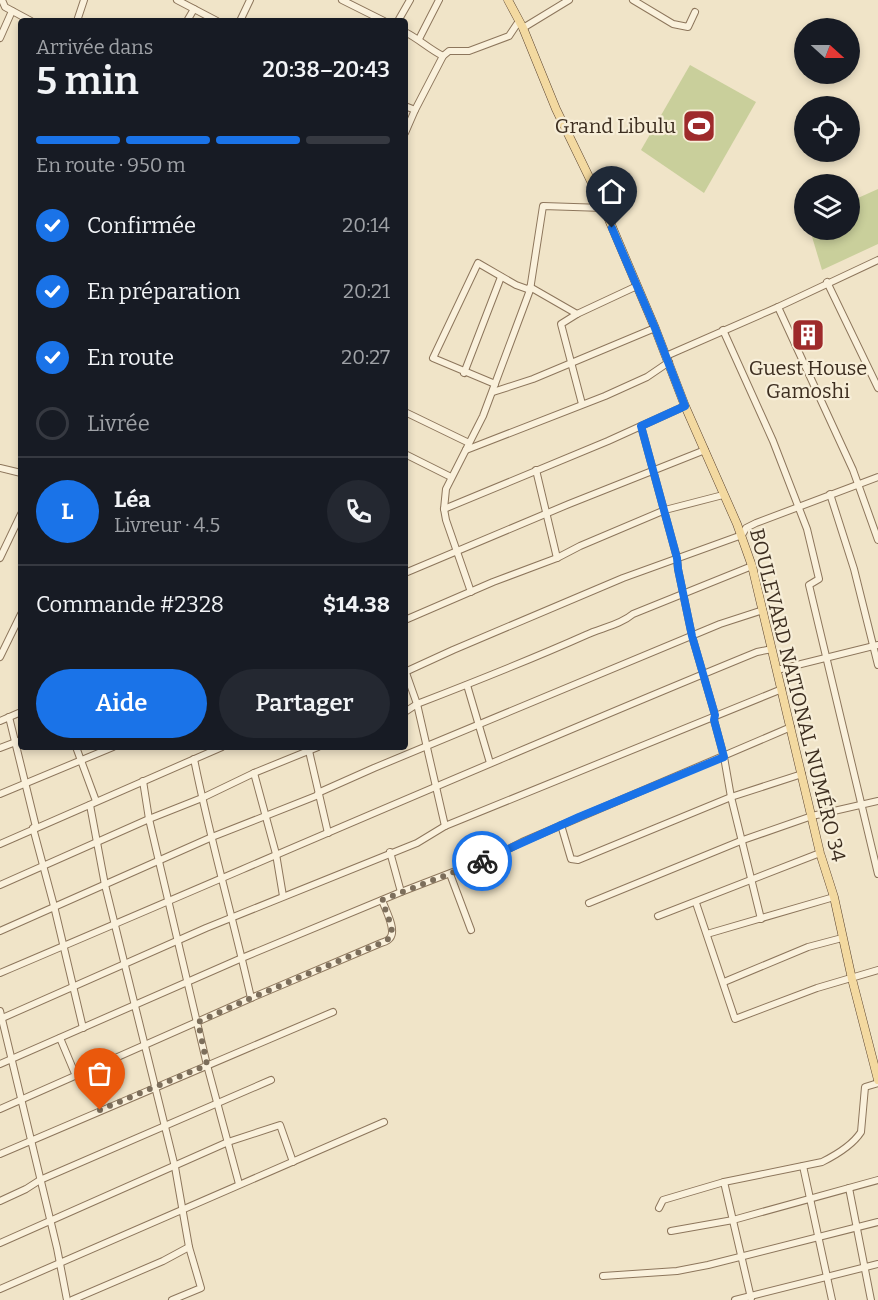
<!DOCTYPE html>
<html lang="fr">
<head>
<meta charset="utf-8">
<style>
	:root { --surface:#171b24; --page:#242831; --text:#f1f3f6; --muted:#9ea1a6; --line:#363941; --accent:#1a73e8 }
	body { margin:0; font-family:Bitter,serif; background:var(--page); color:var(--text); height:100vh; display:flex; flex-direction:column; font-size:22px; white-space:nowrap }
	* { box-sizing:border-box; margin:0 }
	p { font-size:20px; color:var(--muted) }
	.icon { flex:none; width:33px; height:33px; fill:none; stroke:currentColor; stroke-width:2; stroke-linecap:round; stroke-linejoin:round }
	.map { position:relative; flex:1; overflow:hidden }
	.sheet { position:absolute; left:18px; top:18px; width:390px; height:732px; display:flex; flex-direction:column; background:var(--surface); border-radius:6px; box-shadow:0 3px 9px #0003 }
	.sheet>* { flex:none }
	.needle { width:39px; rotate:111deg }
	.fabs { position:absolute; left:794px; top:18px; display:grid; gap:12px }
	.fabs a { display:grid; place-items:center; width:66px; height:66px; border-radius:50%; background:var(--surface); box-shadow:0 3px 9px #0003; font-size:30px }
	.pin { position:absolute; display:grid; place-items:center; width:51px; height:51px; color:#fff; margin:-62px -26px; border-radius:50% 50% 50% 0; rotate:-45deg; box-shadow:0 0 6px #0007 }
	.pin .icon { rotate:45deg }
	.courier { position:absolute; display:grid; place-items:center; width:60px; height:60px; margin:-30px; border:4px solid #1a73e8; border-radius:50%; background:#fff; color:#222; box-shadow:0 2px 8px #0007 }
	.head em { font-style:normal; font-weight:600 }
	.head div { display:flex; flex-direction:column-reverse }
	.head { display:flex; align-items:center; justify-content:space-between; height:102px; padding:0 18px }
	h1 { font-size:39px; font-weight:600; line-height:45px }
	.bar { display:grid; grid-template-columns:repeat(4,1fr); gap:9px 6px; align-content:center; height:72px; padding:0 18px }
	.bar i { height:8px; border-radius:4px; background:var(--line) }
	.bar .active { background:var(--accent) }
	.bar p { grid-column:span 4 }
	.line { display:flex; align-items:center; gap:15px; padding:0 18px; border-top:2px solid var(--line) }
	.line div { flex:1 }
	.round { display:grid; place-items:center; flex:none; width:63px; height:63px; border-radius:32px; background:var(--page) }
	ol { padding:0 18px; list-style:none }
	li { display:flex; align-items:center; gap:18px; height:66px }
	li p { margin-inline-start:auto }
	li .icon { padding:6px; border-radius:50%; background:var(--accent); color:#fff; stroke-width:4 }
	li:last-child { color:var(--muted) }
	li i { width:33px; height:33px; border:3px solid var(--line); border-radius:50% }
	.action { display:flex; gap:12px; margin-top:auto; padding:12px 18px }
	.action a { flex:1; height:69px; border-radius:36px; background:var(--accent); color:#fff; font-size:24px; font-weight:600; line-height:69px; text-align:center }
	.action a+a { background:var(--page); color:var(--text) }
	.map>svg:first-child { display:block }
	.garden { fill:#c9cf9b }
	.lines { fill:none; stroke-linecap:round; stroke-linejoin:round }
	.minor-casing { stroke:#8d765c; stroke-width:8 }
	.major-casing { stroke:#5b4430; stroke-width:9 }
	.minor { stroke:#faf1dc; stroke-width:6 }
	.major { stroke:#f3d9a0; stroke-width:8 }
	.done { stroke:#7c6e5b; stroke-width:6; stroke-dasharray:0 10.8 }
	.route { stroke:#1a73e8; stroke-width:8 }
	.labels { text-anchor:middle; dominant-baseline:central; stroke-width:4.5; stroke-linejoin:round; paint-order:stroke }
	.poi-label { font-size:20px; fill:#3d2e20; stroke:#f7eed8; text-anchor:end }
	.street-label { font-size:20px; fill:#3d2e20; stroke:#f7eed8 }
</style>
</head>
<body>
<div class="map">
<svg width="878" height="1300" viewBox="0 0 878 1300">
	<rect width="100%" height="100%" fill="#f0e4c8"/>
	<!-- garden -->
	<g class="garden">
		<polygon points="690,65 756,102 704,193 641,150"/>
		<polygon points="878,189 878,244 822,270 810,230 849,230 849,202"/>
	</g>
	<g class="lines">
		<!-- minor casing -->
		<g class="minor-casing">
			<g id="minor">
				<polyline points="2,0 5,7 31,21"/>
				<polyline points="177,0 217,21"/>
				<polyline points="342,0 384,21"/>
				<polyline points="633,0 673,24 688,27 695,12"/>
				<polyline points="77,21 84,0"/>
				<polyline points="187,21 194,9"/>
				<polyline points="240,21 250,0"/>
				<polyline points="398,21 410,0"/>
				<polyline points="523,28 569,0"/>
				<path d="M405 32C419 39 429 49 443 56"/>
				<polyline points="0,38 12,11"/>
				<polyline points="419,39 439,0"/>
				<polyline points="405,106 415,110"/>
				<polyline points="405,133 415,110 443,56 449,51 469,51 509,36 519,21"/>
				<polyline points="827,282 878,388"/>
				<polyline points="530,287 577,314 637,286"/>
				<polyline points="778,307 853,470 878,540"/>
				<polyline points="577,314 561,324 582,404"/>
				<polyline points="723,330 773,441 807,529 819,579 809,585 878,874"/>
				<polyline points="666,356 778,307 878,260"/>
				<polyline points="464,373 501,277"/>
				<polyline points="495,384 433,358 478,263 516,285 530,290"/>
				<polyline points="493,392 533,379 655,328"/>
				<polyline points="405,412 469,443"/>
				<polyline points="641,426 677,558 678,569 692,636 715,715 714,720 724,757 731,797 761,919"/>
				<polyline points="466,450 605,396 647,377 669,362"/>
				<polyline points="405,454 451,477"/>
				<polyline points="0,468 21,473"/>
				<polyline points="536,470 557,558"/>
				<polyline points="830,494 854,569 878,665"/>
				<polyline points="444,509 608,441 685,406"/>
				<polyline points="0,558 21,514"/>
				<polyline points="405,573 569,504 705,450"/>
				<polyline points="471,592 446,520 444,509 446,489 483,416 530,290 543,206 604,208"/>
				<polyline points="405,620 493,582 557,558 580,546 665,510 723,495"/>
				<polyline points="0,657 21,614"/>
				<polyline points="405,670 417,704 445,826"/>
				<polyline points="777,670 878,645"/>
				<polyline points="405,672 453,650 623,578 742,535 746,528 756,523 878,477"/>
				<polyline points="467,685 490,763"/>
				<path d="M405 712 417 704C474 682 530 660 586 635 601 628 620 625 633 614L752 566"/>
				<polyline points="9,717 36,827"/>
				<polyline points="0,721 21,712"/>
				<polyline points="76,747 96,801"/>
				<polyline points="0,748 21,740"/>
				<polyline points="309,751 328,833"/>
				<path d="M194 759C210 839 233 918 251 998"/>
				<polyline points="254,773 276,854 283,896"/>
				<polyline points="143,781 149,819 207,1065 239,1184"/>
				<polyline points="0,794 113,747"/>
				<polyline points="90,805 105,885 175,1167 189,1247 201,1288 172,1300"/>
				<polyline points="561,825 571,859 578,860 731,797 802,774"/>
				<polyline points="33,828 54,906 83,1028"/>
				<polyline points="0,844 222,747"/>
				<polyline points="390,852 401,892"/>
				<polyline points="450,874 471,930"/>
				<polyline points="0,885 149,819 202,798 254,773 318,747"/>
				<polyline points="589,903 743,840 812,816 878,801"/>
				<polyline points="696,903 735,1019 817,988 878,970"/>
				<polyline points="658,916 820,853"/>
				<polyline points="0,931 212,837 316,796 320,792 374,768 720,624 763,610"/>
				<polyline points="707,934 834,897"/>
				<path d="M0 973C252 866 503 756 757 652L772 649"/>
				<polyline points="724,982 808,947 842,938"/>
				<polyline points="0,1011 57,1248 67,1300"/>
				<polyline points="0,1019 206,928 417,843 445,826 782,689"/>
				<polyline points="60,1038 76,1076"/>
				<polyline points="0,1064 242,958 401,892 497,855 522,842 791,727"/>
				<path d="M0 1109 251 998 381 943C384 942 388 941 390 938 397 930 385 909 382 900"/>
				<polyline points="0,1154 333,1012"/>
				<polyline points="803,1166 832,1300"/>
				<polyline points="724,1182 751,1298"/>
				<polyline points="849,1188 871,1300"/>
				<polyline points="0,1201 26,1189 40,1180 271,1080"/>
				<path d="M659 1208 663 1200 724 1182 822 1162C836 1155 852 1146 861 1132L865 1087 878 1083"/>
				<polyline points="671,1231 733,1220 878,1180"/>
				<polyline points="0,1243 228,1142 280,1125 293,1162"/>
				<polyline points="603,1276 677,1271 708,1265 878,1222"/>
				<polyline points="0,1289 384,1122"/>
				<polyline points="72,1300 163,1261 189,1247"/>
				<polyline points="735,1300 878,1264"/>
			</g>
		</g>
		<!-- major casing -->
		<g class="major-casing">
			<polyline id="major" points="508,0 523,28 556,109 604,208 655,328 685,406 737,524 752,566 820,853 834,897 852,979 878,1080"/>
		</g>
		<!-- minor -->
		<use href="#minor" class="minor"/>
		<!-- major -->
		<use href="#major" class="major"/>
	</g>
	<g class="lines">
		<!-- done -->
		<polyline class="done" points="100,1110 207,1065 198,1022 251,998 381,943 390,938 392,928 382,900 482,861"/>
		<!-- route -->
		<polyline class="route" points="482,861 579,817 724,757 714,720 715,715 692,636 678,569 677,558 641,426 685,406 655,328 612,228"/>
	</g>
	<!-- icons -->
	<defs>
		<g id="stadium-square" transform="scale(1.725)"><rect x="-9" y="-9" width="18" height="18" rx="4" fill="#9e2a2b" stroke="#f7eed8"/><path d="M0-5a6.5 5 0 1 0 0 10a6.5 5 0 1 0 0-10ZM-3.5-1.8h7v3.6h-7Z" fill="#fff"/></g>
		<g id="building-square" transform="scale(1.725)"><rect x="-9" y="-9" width="18" height="18" rx="4" fill="#9e2a2b" stroke="#f7eed8"/><path d="M-4-6H4V6H1V3H-1V6H-4ZM-2.5-4.3h1.7v1.8h-1.7ZM.8-4.3h1.7v1.8H.8ZM-2.5-1h1.7V.8h-1.7ZM.8-1h1.7V.8H.8Z" fill="#fff"/></g>
	</defs>
	<g fill-rule="evenodd">
		<use href="#stadium-square" x="699" y="126"/>
		<use href="#building-square" x="808" y="335"/>
	</g>
	<g class="labels">
		<!-- poi labels -->
		<g class="poi-label">
			<text x="676" y="126">Grand Libulu</text>
			<text x="808" y="368" text-anchor="middle">Guest House<tspan x="808" dy="23">Gamoshi</tspan></text>
		</g>
		<!-- street labels -->
		<g class="street-label">
			<text transform="translate(798 695) rotate(76)">BOULEVARD NATIONAL NUMÉRO 34</text>
		</g>
	</g>
</svg>
<div class="fabs">
<a><svg class="needle" viewBox="-14 -14 28 28"><path d="M0-13l5 13h-10z" fill="#e53935"/><path d="M0 13l5-13h-10z" fill="#9ea1a6"/></svg></a>
<a><svg class="icon" aria-label="locate" viewBox="0 0 24 24"><circle cx="12" cy="12" r="6"/><path d="M12 2v4M12 18v4M2 12h4M18 12h4"/></svg></a>
<a><svg class="icon" aria-label="layers" viewBox="0 0 24 24"><path d="M12 4l9 5-9 5-9-5zM3 14l9 5 9-5"/></svg></a>
</div>
<div class="pin" style="left:100px;top:1110px;background:#ea580c"><svg class="icon" aria-label="bag" viewBox="0 0 24 24"><path d="M5 8h14l-1 12H6zM9 8a3 3 0 0 1 6 0"/></svg></div>
<div class="pin" style="left:612px;top:228px;background:#1f2937"><svg class="icon" aria-label="home" viewBox="0 0 24 24"><path d="M3 11l9-7 9 7M6 9v11h12V9"/></svg></div>
<div class="courier" style="left:482px;top:861px"><svg class="icon" aria-label="bike" viewBox="0 0 24 24"><circle cx="6" cy="16" r="4"/><circle cx="18" cy="16" r="4"/><path d="M6 16l4-8h5l3 8M10 8l3 8H6M13 5h3"/></svg></div>
<section class="sheet">
<div class="head"><div><h1>5 min</h1><p>Arrivée dans</p></div><em>20:38–20:43</em></div>
<div class="bar"><i class="active"></i><i class="active"></i><i class="active"></i><i></i><p>En route · 950 m</p></div>
<ol>
<li><svg class="icon" aria-label="check" viewBox="0 0 24 24"><path d="M5 12l5 5 9-10"/></svg>Confirmée<p>20:14</p></li>
<li><svg class="icon" aria-label="check" viewBox="0 0 24 24"><path d="M5 12l5 5 9-10"/></svg>En préparation<p>20:21</p></li>
<li><svg class="icon" aria-label="check" viewBox="0 0 24 24"><path d="M5 12l5 5 9-10"/></svg>En route<p>20:27</p></li>
<li><i></i>Livrée</li>
</ol>
<div class="line" style="height:108px"><b class="round" style="background:var(--accent);color:#fff">L</b><div><b>Léa</b><p>Livreur · 4.5</p></div><a class="round"><svg class="icon" aria-label="phone" viewBox="0 0 24 24"><path d="M5 4h4l2 5-3 2q2 4 5 5l2-3 5 2v4C11 20 4 13 5 4z"/></svg></a></div>
<div class="line" style="height:78px"><div>Commande #2328</div><b>$14.38</b></div>
<div class="action"><a>Aide</a><a>Partager</a></div>
</section>
</div>
</body>
</html>
